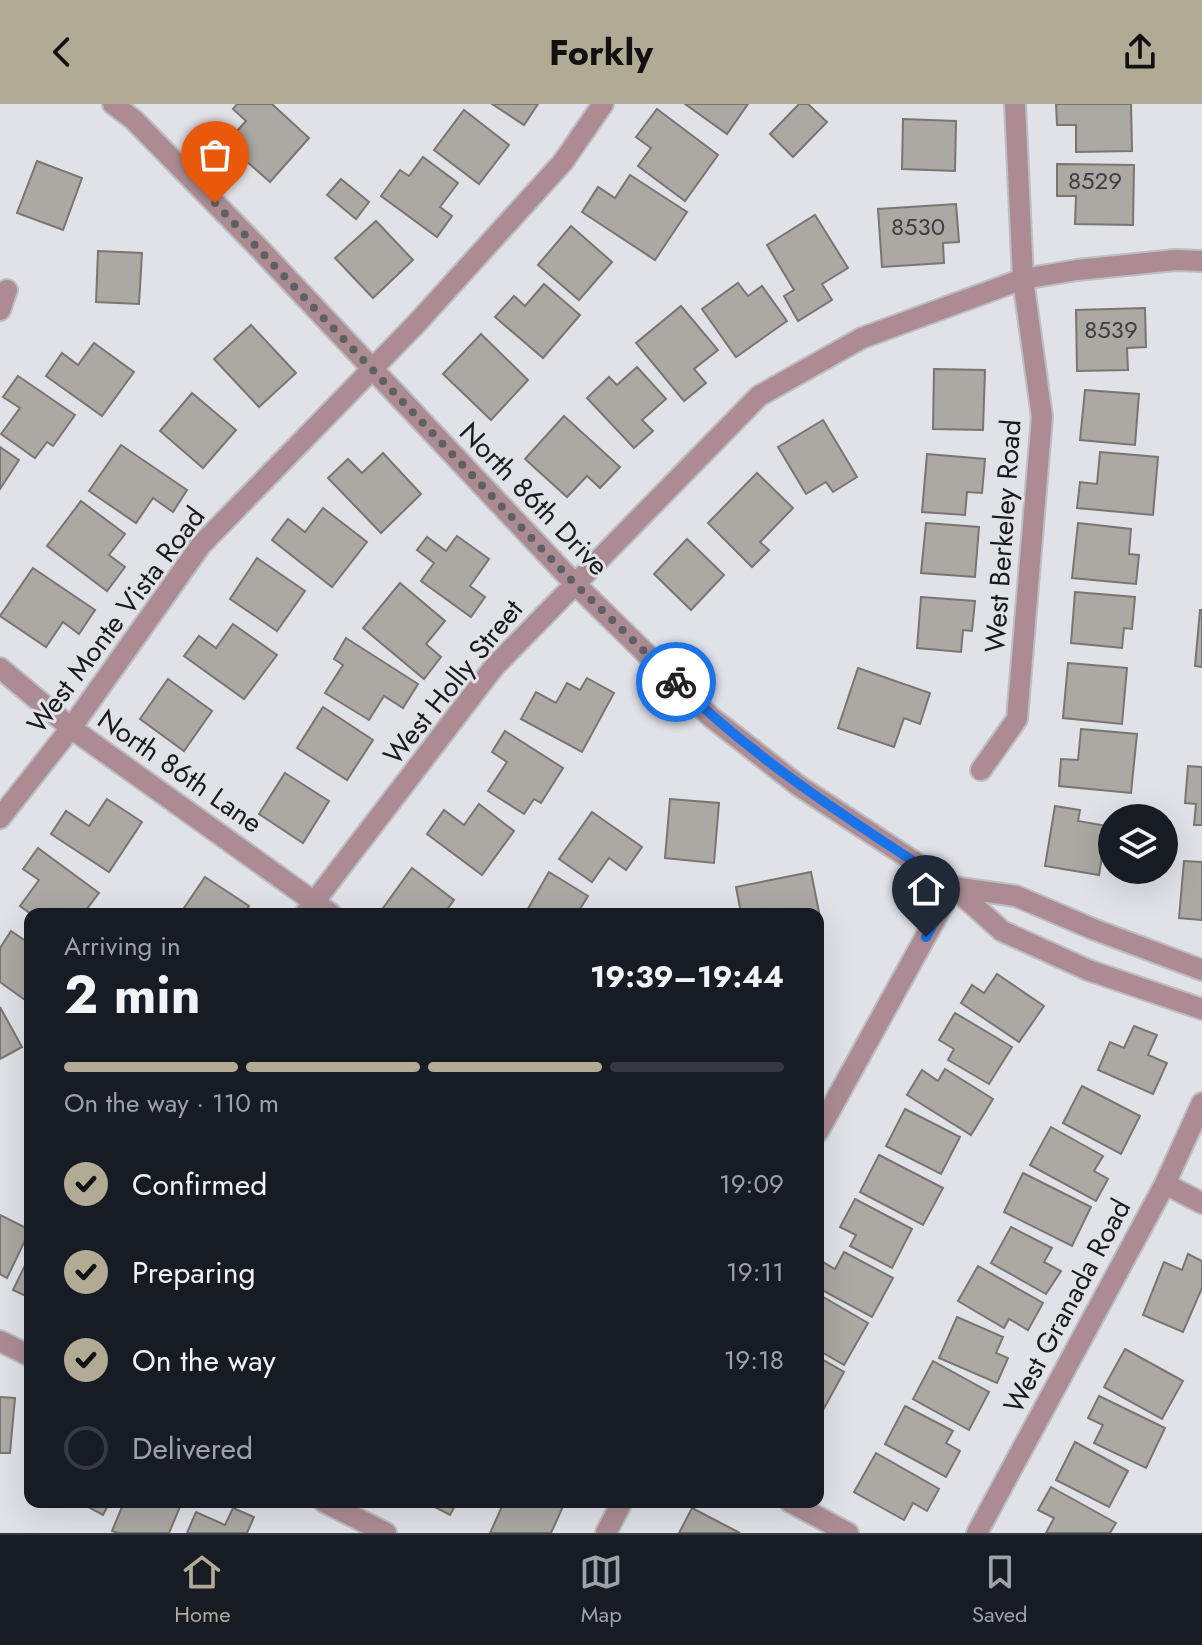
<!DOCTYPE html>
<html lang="en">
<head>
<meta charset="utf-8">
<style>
	:root { --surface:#171b24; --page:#242831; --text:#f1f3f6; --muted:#9ea1a6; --line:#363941; --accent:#b1ab96 }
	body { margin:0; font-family:Jost,sans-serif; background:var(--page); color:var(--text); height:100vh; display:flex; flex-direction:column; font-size:30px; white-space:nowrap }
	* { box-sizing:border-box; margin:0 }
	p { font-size:26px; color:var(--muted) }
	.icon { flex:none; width:44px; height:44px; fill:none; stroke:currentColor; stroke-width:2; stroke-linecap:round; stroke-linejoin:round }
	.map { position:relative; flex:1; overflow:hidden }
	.side { position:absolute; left:24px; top:804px; width:800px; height:600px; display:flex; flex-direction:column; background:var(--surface); border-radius:16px; box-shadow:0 8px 32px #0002 }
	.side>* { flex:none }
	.fabs { position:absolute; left:1098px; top:700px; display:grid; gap:16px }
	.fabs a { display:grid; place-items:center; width:80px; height:80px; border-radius:50%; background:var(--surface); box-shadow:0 8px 32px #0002; font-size:40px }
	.pin { position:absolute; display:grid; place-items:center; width:68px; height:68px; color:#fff; margin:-82px -34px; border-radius:50% 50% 50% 0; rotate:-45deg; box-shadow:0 0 8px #0007 }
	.pin .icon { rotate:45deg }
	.courier { position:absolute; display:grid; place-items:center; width:80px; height:80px; margin:-40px; border:6px solid #1a73e8; border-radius:50%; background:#fff; color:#222; box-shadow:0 2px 10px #0007 }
	.headline em { font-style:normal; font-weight:700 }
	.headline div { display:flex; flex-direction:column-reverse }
	.headline { display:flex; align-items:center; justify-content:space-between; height:136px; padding:0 40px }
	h1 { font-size:52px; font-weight:700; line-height:60px }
	.bar { display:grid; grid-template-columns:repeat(4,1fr); gap:12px 8px; align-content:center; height:96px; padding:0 40px }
	.bar i { height:10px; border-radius:6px; background:var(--line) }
	.bar .selected { background:var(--accent) }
	.bar p { grid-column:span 4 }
	ol { padding:0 40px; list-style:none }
	li { display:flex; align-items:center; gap:24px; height:88px }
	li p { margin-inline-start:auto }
	li .icon { padding:8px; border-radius:50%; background:var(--accent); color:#111; stroke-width:4 }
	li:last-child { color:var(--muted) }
	li i { width:44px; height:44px; border:4px solid var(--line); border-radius:50% }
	header { display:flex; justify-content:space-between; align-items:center; height:104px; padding:0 40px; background:var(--accent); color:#111; font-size:36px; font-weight:700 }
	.tab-bar { display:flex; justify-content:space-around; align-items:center; height:112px; border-top:2px solid var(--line); background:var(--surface); font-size:22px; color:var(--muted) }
	.tab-bar a { display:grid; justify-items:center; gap:4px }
	.tab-bar .selected { color:var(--accent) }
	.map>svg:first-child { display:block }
	.building { fill:#aca8a4; stroke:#797571; stroke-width:2 }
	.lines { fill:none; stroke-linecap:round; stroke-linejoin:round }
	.minor-casing { stroke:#bcbec3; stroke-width:24 }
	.minor { stroke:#ac8c92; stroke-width:20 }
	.done { stroke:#5f6063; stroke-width:8; stroke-dasharray:0 14.4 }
	.route { stroke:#1a73e8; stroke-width:10 }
	.labels { text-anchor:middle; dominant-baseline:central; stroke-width:6; stroke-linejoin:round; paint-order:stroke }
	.number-label { font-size:24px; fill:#3e3e3e }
	.street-label { font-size:28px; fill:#191a1c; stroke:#e0e2e8 }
</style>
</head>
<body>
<header><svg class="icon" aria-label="back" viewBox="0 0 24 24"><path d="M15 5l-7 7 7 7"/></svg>Forkly<svg class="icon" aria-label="share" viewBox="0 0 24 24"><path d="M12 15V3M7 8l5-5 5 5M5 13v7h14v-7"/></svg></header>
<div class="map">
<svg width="1202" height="1429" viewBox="0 0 1202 1429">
	<rect width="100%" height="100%" fill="#e0e2e8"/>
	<!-- building -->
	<g class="building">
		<polygon points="237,0 272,0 309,34 270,78 226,39 246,17 233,5"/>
		<polygon points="492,0 538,0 524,21"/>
		<polygon points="685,0 748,0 727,30"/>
		<polygon points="799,0 808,0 827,18 793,53 770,30"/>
		<polygon points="1056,0 1131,0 1132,47 1076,48 1076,21 1057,21"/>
		<polygon points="657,5 718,51 685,97 638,62 651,44 636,33"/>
		<polygon points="464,6 509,41 479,80 434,46"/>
		<polygon points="903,15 956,17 955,67 902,65"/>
		<polygon points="423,53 458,79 440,103 452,112 437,133 381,92 400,66 409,72"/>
		<polygon points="37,57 82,74 63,126 17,109"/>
		<polygon points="1057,60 1134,61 1133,121 1075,120 1076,92 1057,92"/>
		<polygon points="630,71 687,108 655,156 582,108 598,83 615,94"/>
		<polygon points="341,75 369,98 356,115 327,91"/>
		<polygon points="956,100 959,138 943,139 944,159 882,163 878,105"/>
		<polygon points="815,111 848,164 822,180 832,196 798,217 784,192 794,186 767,141"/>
		<polygon points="376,117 413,156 373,194 335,154"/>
		<polygon points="571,122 612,158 579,196 538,161"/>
		<polygon points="98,147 142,149 139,200 96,198"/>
		<polygon points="738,179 748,192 762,182 787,217 736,253 702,205"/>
		<polygon points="544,180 580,211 543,254 495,213 514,192 525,202"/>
		<polygon points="681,202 718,246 694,265 706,279 684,297 636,239"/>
		<polygon points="1145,204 1146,243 1127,244 1128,266 1077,267 1076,206"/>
		<polygon points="251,221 296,269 259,303 214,255"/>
		<polygon points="481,230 528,276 491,316 443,270"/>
		<polygon points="94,239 134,268 102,312 46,272 62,249 78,261"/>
		<polygon points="637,263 666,295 642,316 653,327 634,344 587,294 609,273 617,281"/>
		<polygon points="934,265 985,266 983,326 933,325"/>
		<polygon points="18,272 75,311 53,342 47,338 35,354 1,330 20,304 3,293"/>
		<polygon points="1085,286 1139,290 1135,341 1080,336"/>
		<polygon points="192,289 236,326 203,364 160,327"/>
		<polygon points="564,312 620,363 600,384 587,372 567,393 525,355"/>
		<polygon points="823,316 857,373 833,388 826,378 806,390 778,343"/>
		<polygon points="121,341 187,386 173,408 153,394 136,419 89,387"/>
		<polygon points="0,343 19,356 0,385"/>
		<polygon points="1100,348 1158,353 1153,411 1077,404 1080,378 1097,380"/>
		<polygon points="383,349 421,390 381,429 328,374 348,355 362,369"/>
		<polygon points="927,350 985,355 982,389 967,388 965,411 922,408"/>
		<polygon points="757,369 793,404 760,438 769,446 752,463 708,419"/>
		<polygon points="81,397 125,430 109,451 125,463 107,487 47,442"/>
		<polygon points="323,404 367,438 332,483 272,436 288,415 305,428"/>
		<polygon points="926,419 979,423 975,473 921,469"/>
		<polygon points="1078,419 1131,425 1129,450 1139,451 1136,480 1072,474"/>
		<polygon points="457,432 489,455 470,482 485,493 471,513 421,477 434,459 417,446 427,433 446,447"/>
		<polygon points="687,435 724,471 691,506 654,470"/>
		<polygon points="257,454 305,487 277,527 230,495"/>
		<polygon points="33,464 95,506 79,530 63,518 46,543 0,512"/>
		<polygon points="400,479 445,517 426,540 441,553 424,575 363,524"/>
		<polygon points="1075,488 1135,493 1132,525 1124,524 1122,544 1071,539"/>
		<polygon points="921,493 975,497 972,527 963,526 961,548 917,544"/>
		<polygon points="1200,506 1202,506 1202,563 1195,562"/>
		<polygon points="233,520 277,551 244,595 184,552 199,532 216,544"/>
		<polygon points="346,534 418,580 403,604 384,592 369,616 325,589 343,561 334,555"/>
		<polygon points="1068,559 1127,564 1122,620 1063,614"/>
		<polygon points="858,564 930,589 920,620 904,614 894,643 838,624"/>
		<polygon points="587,574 614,589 582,648 521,615 536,588 556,599 567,579 580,586"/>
		<polygon points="168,575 212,607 184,647 140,615"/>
		<polygon points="323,603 373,636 347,676 297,644"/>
		<polygon points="1081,625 1137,630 1131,689 1059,682 1061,655 1078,656"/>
		<polygon points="505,627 563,664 541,699 534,695 524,710 488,687 507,658 492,648"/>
		<polygon points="1188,662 1202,663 1202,721 1194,721 1196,700 1185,699"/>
		<polygon points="285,669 329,697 303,739 259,710"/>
		<polygon points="107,695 142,718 109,768 51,730 66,707 89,722"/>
		<polygon points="670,695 719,699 714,759 665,754"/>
		<polygon points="479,700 514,727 482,771 427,730 444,706 464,721"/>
		<polygon points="1055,702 1080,706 1078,717 1107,722 1099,771 1045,762"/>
		<polygon points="592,708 642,743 626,766 609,754 592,778 559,755"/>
		<polygon points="38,744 99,789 83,810 31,810 20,802 39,776 23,765"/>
		<polygon points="1184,757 1202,758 1202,816 1179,814"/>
		<polygon points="412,764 454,796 444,810 391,810 383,804"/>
		<polygon points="549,768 588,792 577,810 525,810"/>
		<polygon points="811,768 822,823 818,824 818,810 761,810 761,805 741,809 736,783"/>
		<polygon points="205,773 249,802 243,810 180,810"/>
		<polygon points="11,827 30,840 30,890 25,896 0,878 0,844"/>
		<polygon points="997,870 1044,902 1019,938 961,899 972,881 984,889"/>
		<polygon points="0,903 22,943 0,955"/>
		<polygon points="955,909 1012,943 989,980 948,956 954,945 939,936"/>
		<polygon points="1134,922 1157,931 1148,951 1167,959 1153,990 1098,966 1110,938 1124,944"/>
		<polygon points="945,965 993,995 971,1031 907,991 922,966 938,977"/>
		<polygon points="1082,982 1140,1012 1121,1050 1063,1019"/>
		<polygon points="905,1005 960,1033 941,1070 886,1042"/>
		<polygon points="1051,1023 1103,1052 1094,1067 1108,1075 1096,1097 1030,1061"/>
		<polygon points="879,1051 943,1084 923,1121 860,1088"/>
		<polygon points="1023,1069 1091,1103 1072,1142 1004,1108"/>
		<polygon points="855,1095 912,1125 892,1164 850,1142 856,1131 840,1123"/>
		<polygon points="0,1111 30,1126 7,1174 0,1170"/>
		<polygon points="1011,1123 1052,1144 1044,1158 1061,1167 1046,1190 991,1159"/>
		<polygon points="844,1148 893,1174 872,1213 818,1184 818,1163 821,1157 835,1165"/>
		<polygon points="1188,1150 1202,1157 1202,1184 1183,1228 1143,1211 1164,1158 1182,1166"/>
		<polygon points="30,1151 30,1194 13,1186"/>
		<polygon points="978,1162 1043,1199 1028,1226 1009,1215 1004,1224 958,1197"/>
		<polygon points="818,1190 868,1219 844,1261 818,1246"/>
		<polygon points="957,1213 1003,1233 996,1249 1008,1254 997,1279 939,1254"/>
		<polygon points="1125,1245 1183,1277 1162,1315 1104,1283"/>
		<polygon points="818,1253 844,1268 823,1306 818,1303"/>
		<polygon points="933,1257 989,1288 969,1326 913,1295"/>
		<polygon points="1099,1292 1165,1324 1146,1364 1094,1339 1103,1321 1088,1314"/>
		<polygon points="0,1293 15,1294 10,1349 0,1349"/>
		<polygon points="905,1302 953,1327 946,1339 960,1347 946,1373 885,1340"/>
		<polygon points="1075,1338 1128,1367 1109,1403 1056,1376"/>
		<polygon points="876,1349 939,1385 927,1407 913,1399 904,1416 854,1388"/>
		<polygon points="1051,1383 1116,1419 1110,1429 1046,1429 1054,1414 1038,1406"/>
		<polygon points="79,1398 110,1398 103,1411"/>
		<polygon points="124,1398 182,1398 169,1429 118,1429 112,1427"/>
		<polygon points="430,1398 457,1398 450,1411 429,1400"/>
		<polygon points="504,1398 565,1398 551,1429 490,1429"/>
		<polygon points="233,1404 254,1413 247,1429 187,1429 196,1408 225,1421"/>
		<polygon points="692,1404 740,1429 679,1429"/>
	</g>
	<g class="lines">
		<!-- minor casing -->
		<g class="minor-casing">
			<g id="minor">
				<polyline points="113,0 134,16 256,141 574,479 711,613 799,682 953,783 1002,827 1088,866 1202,905"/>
				<polyline points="0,206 7,186"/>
				<polyline points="0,564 71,624 331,810"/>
				<polyline points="981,666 1017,615 1042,313 1023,175 1015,0"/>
				<polyline points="0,714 71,624 201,441 417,219 563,58 603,0"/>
				<polyline points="953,783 1016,792 1093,825 1202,866"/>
				<polyline points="305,810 494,563 759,292 862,234 1023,175 1077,166 1175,156 1202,157"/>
				<polyline points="818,1028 953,783"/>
				<polyline points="1165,1080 1202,1099"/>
				<polyline points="0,1237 30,1252"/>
				<polyline points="324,1398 386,1429"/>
				<polyline points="790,1398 848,1429"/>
				<polyline points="606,1429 622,1398"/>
				<polyline points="977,1429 1165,1080 1202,999"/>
			</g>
		</g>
		<!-- minor -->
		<use href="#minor" class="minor"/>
	</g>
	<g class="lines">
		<!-- done -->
		<polyline class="done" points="215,99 574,479 676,578"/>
		<!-- route -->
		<path class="route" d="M676 578C761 661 855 719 953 783L926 833"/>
	</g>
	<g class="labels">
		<!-- number labels -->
		<g class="number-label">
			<text x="1095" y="76">8529</text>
			<text x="918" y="122">8530</text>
			<text x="1111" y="225">8539</text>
		</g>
		<!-- street labels -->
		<g class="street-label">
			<text transform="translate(534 395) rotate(46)">North 86th Drive</text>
			<text transform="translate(1003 432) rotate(-86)">West Berkeley Road</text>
			<text transform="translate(116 516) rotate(-53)">West Monte Vista Road</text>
			<text transform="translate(453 578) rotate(-51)">West Holly Street</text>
			<text transform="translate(180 667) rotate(35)">North 86th Lane</text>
			<text transform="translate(1067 1202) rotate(-62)">West Granada Road</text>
		</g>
	</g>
</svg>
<div class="fabs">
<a><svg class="icon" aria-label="layers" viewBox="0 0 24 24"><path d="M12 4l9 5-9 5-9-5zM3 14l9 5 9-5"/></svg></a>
</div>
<div class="pin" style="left:215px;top:99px;background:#ea580c"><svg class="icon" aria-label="bag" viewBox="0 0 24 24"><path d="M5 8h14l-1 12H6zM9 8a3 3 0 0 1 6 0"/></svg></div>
<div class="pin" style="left:926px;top:833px;background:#1f2937"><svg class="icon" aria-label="home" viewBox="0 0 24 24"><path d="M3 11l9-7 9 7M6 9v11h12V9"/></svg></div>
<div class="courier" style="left:676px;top:578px"><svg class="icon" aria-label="bike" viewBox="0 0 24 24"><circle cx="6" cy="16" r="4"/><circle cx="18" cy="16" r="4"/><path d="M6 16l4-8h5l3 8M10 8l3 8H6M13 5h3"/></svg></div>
<section class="side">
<div class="headline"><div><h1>2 min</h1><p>Arriving in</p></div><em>19:39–19:44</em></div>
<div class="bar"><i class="selected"></i><i class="selected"></i><i class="selected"></i><i></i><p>On the way · 110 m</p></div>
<ol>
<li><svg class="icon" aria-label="check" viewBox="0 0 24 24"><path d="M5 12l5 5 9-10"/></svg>Confirmed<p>19:09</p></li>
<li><svg class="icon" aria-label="check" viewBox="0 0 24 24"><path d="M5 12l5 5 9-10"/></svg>Preparing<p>19:11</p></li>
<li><svg class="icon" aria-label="check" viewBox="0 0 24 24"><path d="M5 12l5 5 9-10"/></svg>On the way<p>19:18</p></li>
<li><i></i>Delivered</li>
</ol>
</section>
</div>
<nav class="tab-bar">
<a class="selected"><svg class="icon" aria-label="home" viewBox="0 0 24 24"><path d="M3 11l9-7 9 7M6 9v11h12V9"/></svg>Home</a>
<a><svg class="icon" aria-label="map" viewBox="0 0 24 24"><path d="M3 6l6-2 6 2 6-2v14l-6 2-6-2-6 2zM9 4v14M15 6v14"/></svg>Map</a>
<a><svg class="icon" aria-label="saved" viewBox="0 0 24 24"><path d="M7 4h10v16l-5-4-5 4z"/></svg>Saved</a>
</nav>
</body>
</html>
